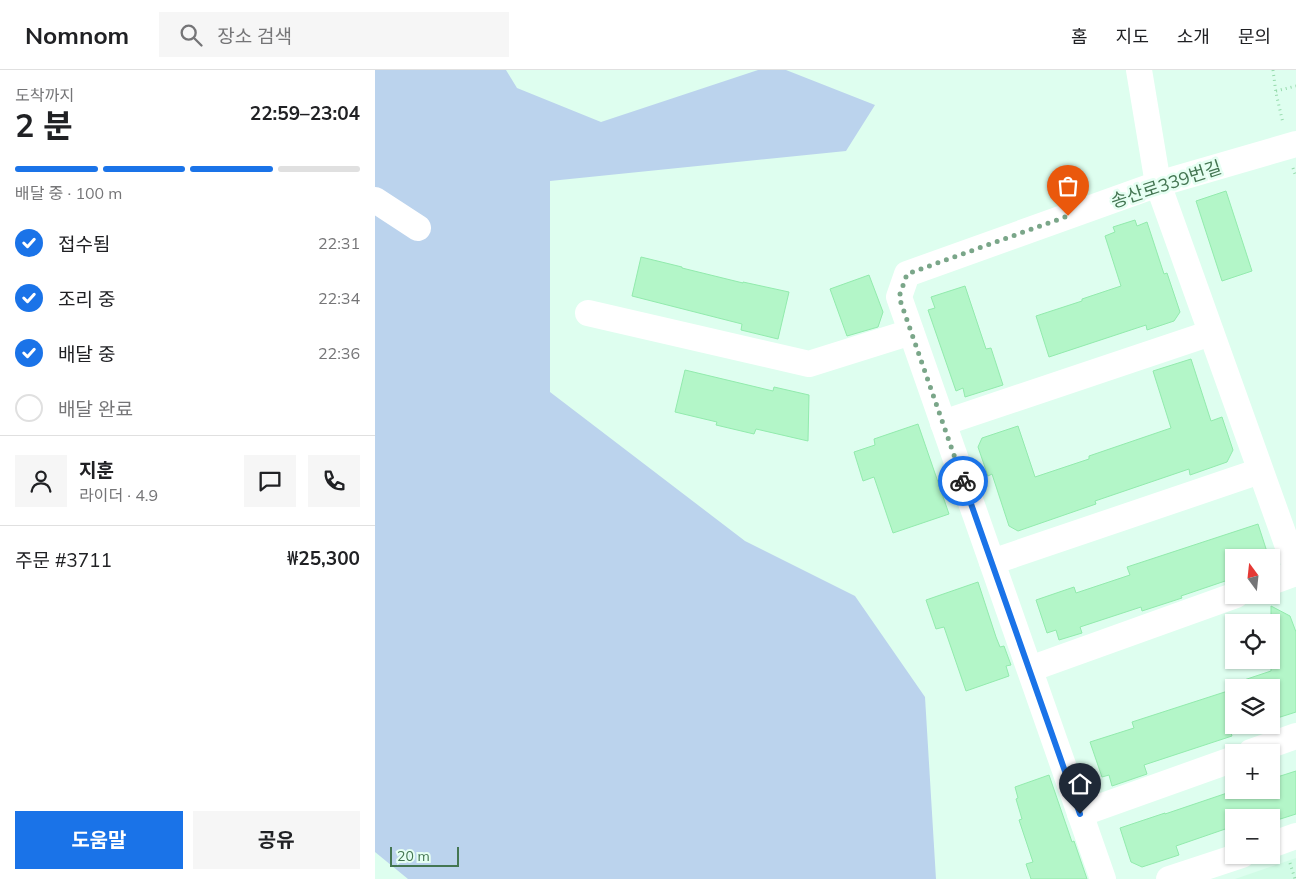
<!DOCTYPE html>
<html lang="ko">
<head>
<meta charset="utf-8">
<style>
	:root { --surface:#fff; --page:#f6f6f6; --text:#202124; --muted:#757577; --line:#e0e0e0; --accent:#1a73e8 }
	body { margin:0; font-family:Mulish,"Noto Sans KR",sans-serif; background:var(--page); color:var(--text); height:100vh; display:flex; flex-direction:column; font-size:19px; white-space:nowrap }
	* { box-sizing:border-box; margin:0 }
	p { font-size:16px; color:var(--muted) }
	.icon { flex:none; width:28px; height:28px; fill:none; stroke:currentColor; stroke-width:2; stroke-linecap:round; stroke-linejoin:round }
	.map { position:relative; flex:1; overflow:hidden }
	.panel { display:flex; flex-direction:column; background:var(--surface); width:375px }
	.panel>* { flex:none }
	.needle { width:32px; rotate:345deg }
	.fabs { position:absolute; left:850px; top:479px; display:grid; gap:10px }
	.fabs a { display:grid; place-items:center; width:55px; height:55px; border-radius:0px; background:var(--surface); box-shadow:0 1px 4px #0004; font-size:25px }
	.scale { position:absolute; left:15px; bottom:12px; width:69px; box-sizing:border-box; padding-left:5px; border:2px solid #447652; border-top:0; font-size:14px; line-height:18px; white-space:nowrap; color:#447652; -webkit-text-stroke:4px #e6fff3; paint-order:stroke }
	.pin { position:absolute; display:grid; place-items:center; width:42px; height:42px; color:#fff; margin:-51px -21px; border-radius:50% 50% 50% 0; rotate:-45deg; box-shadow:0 0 5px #0007 }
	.pin .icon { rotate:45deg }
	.courier { position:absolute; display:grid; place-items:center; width:50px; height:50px; margin:-25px; border:4px solid #1a73e8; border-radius:50%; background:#fff; color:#222; box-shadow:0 1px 6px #0007 }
	.overview em { font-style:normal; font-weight:700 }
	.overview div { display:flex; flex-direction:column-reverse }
	.overview { display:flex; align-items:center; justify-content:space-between; height:85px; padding:0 15px }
	h1 { font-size:32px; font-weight:700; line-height:38px }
	.bar { display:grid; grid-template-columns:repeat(4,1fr); gap:8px 5px; align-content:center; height:60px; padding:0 15px }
	.bar i { height:6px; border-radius:4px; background:var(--line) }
	.bar .active { background:var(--accent) }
	.bar p { grid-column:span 4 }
	.line { display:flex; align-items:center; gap:12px; padding:0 15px; border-top:1px solid var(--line) }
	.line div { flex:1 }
	.round { display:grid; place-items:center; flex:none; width:52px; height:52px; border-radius:0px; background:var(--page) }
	ol { padding:0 15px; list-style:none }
	li { display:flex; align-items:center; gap:15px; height:55px }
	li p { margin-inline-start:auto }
	li .icon { padding:5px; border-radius:50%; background:var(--accent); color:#fff; stroke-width:4 }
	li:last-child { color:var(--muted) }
	li i { width:28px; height:28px; border:2px solid var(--line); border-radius:50% }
	.cta { display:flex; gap:10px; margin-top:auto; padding:10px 15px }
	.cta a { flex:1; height:58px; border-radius:0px; background:var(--accent); color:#fff; font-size:20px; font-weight:700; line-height:58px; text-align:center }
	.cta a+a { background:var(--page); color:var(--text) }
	header { display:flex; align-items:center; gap:30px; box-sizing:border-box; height:70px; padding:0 25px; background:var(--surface); border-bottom:1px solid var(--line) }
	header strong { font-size:24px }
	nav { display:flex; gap:28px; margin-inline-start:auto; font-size:18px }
	.search { width:350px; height:45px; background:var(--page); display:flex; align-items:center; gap:12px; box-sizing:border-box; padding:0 18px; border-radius:0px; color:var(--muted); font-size:19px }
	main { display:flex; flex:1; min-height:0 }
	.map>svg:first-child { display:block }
	.residential { fill:#d1fce6 }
	.green { fill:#bbd3ed }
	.building { fill:#b3f6c8; stroke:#92ebad }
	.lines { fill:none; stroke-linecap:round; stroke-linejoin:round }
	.path { stroke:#96dbac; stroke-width:3; stroke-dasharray:1 4; stroke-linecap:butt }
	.minor { stroke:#fff; stroke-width:26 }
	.done { stroke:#7aa689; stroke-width:5; stroke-dasharray:0 9 }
	.route { stroke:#1a73e8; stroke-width:6 }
	.labels { text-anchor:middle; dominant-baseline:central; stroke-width:5; stroke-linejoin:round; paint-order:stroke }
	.street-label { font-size:18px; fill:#447652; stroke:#e6fff3 }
</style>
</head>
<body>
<header>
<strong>Nomnom</strong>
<div class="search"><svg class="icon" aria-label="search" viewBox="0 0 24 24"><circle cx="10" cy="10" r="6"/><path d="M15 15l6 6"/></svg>장소 검색</div>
<nav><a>홈</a><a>지도</a><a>소개</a><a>문의</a></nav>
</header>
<main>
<section class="panel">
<div class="overview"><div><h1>2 분</h1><p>도착까지</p></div><em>22:59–23:04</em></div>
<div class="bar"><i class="active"></i><i class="active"></i><i class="active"></i><i></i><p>배달 중 · 100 m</p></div>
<ol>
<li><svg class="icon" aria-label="check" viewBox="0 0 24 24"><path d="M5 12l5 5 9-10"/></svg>접수됨<p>22:31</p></li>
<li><svg class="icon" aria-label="check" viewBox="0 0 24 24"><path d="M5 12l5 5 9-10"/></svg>조리 중<p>22:34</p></li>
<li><svg class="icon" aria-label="check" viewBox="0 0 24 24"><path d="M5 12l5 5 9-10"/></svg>배달 중<p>22:36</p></li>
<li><i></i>배달 완료</li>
</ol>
<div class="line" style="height:90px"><a class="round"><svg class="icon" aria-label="person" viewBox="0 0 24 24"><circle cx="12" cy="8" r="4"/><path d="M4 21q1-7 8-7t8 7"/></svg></a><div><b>지훈</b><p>라이더 · 4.9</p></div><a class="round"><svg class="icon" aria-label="chat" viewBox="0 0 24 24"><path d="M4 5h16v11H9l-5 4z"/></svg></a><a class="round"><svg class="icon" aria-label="phone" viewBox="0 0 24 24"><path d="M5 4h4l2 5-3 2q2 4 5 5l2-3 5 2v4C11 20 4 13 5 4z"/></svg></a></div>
<div class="line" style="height:65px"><div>주문 #3711</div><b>₩25,300</b></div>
<div class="cta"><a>도움말</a><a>공유</a></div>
</section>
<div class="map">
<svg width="921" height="809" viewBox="0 0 921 809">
	<rect width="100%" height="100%" fill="#defeef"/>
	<!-- residential -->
	<polygon class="residential" points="921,788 921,809 860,809"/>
	<!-- green -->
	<polygon class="green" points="0,0 131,0 142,18 226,52 383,0 411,0 500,35 471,81 175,111 175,322 370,471 480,526 550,627 561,809 33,809 0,782"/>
	<!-- building -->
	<g class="building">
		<polygon points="851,121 877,201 847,211 821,131"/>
		<polygon points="760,150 762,156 772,152 789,204 792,203 805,242 799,251 772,260 771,255 674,287 661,246 707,231 707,229 746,216 730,166 740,162 738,157"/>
		<polygon points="266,187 307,197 307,198 368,213 368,212 414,222 403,269 366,260 367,254 257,226"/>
		<polygon points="494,205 508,242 503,257 472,266 455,219"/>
		<polygon points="590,216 611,279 616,278 628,315 590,327 588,318 581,321 553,240 560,238 556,227"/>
		<polygon points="816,289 836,351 847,347 858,380 852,392 815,405 814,399 720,431 721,434 643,461 634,456 617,404 613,406 603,377 607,368 643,356 660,407 714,389 714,386 796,358 778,301"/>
		<polygon points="310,300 398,321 399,317 434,325 433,371 381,359 379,364 341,355 342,352 300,342"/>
		<polygon points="543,354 574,444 518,463 499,407 488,411 479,382 500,375 499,369"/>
		<polygon points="883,454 894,488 859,488 859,508 806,526 807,528 767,541 766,537 705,557 707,563 684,570 681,560 672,563 661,530 699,517 701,523 755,505 752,497"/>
		<polygon points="603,512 621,567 625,577 629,576 636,595 631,596 634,606 591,621 569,557 561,559 551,530"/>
		<polygon points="896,536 915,546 921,562 921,642 896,650 896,618 857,618 857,614 896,601"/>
		<polygon points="859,619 859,662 856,663 857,666 769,695 772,704 737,716 734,705 727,707 715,672 759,658 757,652"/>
		<polygon points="921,701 921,744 896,752 896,748 859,748 859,756 801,776 804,785 767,797 756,792 745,758 790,743 790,744 861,720 896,720 896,709"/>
		<polygon points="674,705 697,772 699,771 712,809 656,809 651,794 658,792 644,750 647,749 641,729 643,728 640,717"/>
	</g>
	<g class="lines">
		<!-- path -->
		<g class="path">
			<polyline points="898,0 901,23 908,53"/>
			<polyline points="901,21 921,16"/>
			<polyline points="918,98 921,107"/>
			<polyline points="915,793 920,809"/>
		</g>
		<!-- minor -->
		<g class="minor">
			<polyline points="764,0 783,114 921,499"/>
			<polyline points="0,130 43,158"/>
			<polyline points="213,243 434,294 536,262"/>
			<polyline points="568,353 836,263"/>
			<polyline points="617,492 885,401"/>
			<polyline points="896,512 921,503"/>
			<polyline points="655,599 861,525"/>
			<polyline points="876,682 921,666"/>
			<polyline points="705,744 859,689"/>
			<polyline points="896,775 921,766"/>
			<polyline points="728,809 524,227 532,204 783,114 921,74"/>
			<polyline points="794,809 867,785"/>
		</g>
	</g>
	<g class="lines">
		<!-- done -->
		<polyline class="done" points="588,411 524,227 532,204 693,146"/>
		<!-- route -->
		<polyline class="route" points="588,411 705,744"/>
	</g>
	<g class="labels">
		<!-- street labels -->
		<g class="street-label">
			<text transform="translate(791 114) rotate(-18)">송산로339번길</text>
		</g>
	</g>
</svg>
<div class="fabs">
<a><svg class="needle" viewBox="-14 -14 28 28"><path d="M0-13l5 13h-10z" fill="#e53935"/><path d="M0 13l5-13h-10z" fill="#757577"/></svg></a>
<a><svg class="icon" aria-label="locate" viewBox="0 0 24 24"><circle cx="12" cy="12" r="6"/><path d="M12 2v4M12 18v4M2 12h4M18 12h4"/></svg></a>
<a><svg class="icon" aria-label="layers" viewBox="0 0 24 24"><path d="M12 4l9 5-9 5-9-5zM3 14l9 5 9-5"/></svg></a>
<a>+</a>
<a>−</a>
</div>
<div class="scale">20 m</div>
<div class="pin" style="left:693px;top:146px;background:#ea580c"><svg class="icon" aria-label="bag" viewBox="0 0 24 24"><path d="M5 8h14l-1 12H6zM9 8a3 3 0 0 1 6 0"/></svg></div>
<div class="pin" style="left:705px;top:744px;background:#1f2937"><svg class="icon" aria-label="home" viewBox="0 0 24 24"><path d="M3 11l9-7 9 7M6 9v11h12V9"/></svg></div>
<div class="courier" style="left:588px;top:411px"><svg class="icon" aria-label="bike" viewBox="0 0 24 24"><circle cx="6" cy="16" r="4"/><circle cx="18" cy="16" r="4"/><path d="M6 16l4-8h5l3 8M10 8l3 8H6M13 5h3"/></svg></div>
</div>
</main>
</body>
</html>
